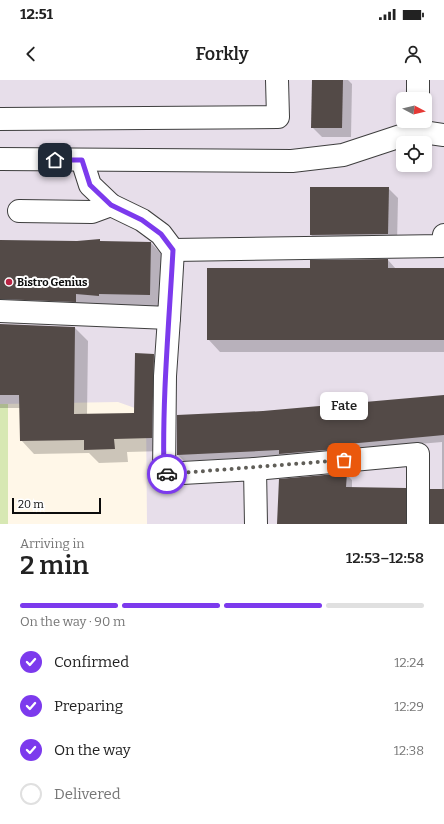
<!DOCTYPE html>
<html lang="en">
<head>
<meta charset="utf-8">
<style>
	:root { --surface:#fff; --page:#f6f6f6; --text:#222; --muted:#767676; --line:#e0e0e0; --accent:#7c3aed }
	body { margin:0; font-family:Bitter,serif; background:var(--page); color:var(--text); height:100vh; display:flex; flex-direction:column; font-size:15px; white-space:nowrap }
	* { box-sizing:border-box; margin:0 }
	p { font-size:13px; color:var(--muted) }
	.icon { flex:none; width:22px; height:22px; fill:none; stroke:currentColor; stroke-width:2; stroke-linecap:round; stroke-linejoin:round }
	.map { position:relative; height:444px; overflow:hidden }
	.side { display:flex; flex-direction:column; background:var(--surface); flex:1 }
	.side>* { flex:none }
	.needle { width:26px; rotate:97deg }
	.buttons { position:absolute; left:396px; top:12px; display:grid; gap:8px }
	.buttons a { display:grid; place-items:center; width:36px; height:36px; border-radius:6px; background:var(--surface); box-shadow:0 2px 6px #0003; font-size:20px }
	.scale { position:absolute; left:12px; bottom:10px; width:89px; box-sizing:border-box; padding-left:4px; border:2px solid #0b0b0b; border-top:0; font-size:11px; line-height:14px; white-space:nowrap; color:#0b0b0b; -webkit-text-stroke:3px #fff; paint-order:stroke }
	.pin { position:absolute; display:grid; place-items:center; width:34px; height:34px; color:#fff; margin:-17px; border-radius:8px; box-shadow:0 2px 6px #0006 }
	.courier { position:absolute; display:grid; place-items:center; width:40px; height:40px; margin:-20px; border:3px solid #7c3aed; border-radius:50%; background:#fff; color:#222; box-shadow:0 1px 5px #0007 }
	.bubble { position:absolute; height:28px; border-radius:6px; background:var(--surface); box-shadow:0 2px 6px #0003; font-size:13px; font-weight:600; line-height:28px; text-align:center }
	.summary em { font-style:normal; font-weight:600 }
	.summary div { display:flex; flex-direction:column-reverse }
	.summary { display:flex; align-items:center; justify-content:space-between; height:68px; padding:0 20px }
	h1 { font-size:26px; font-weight:600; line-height:30px }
	.bar { display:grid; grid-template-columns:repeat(4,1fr); gap:6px 4px; align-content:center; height:48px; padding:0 20px }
	.bar i { height:5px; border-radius:3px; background:var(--line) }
	.bar .active { background:var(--accent) }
	.bar p { grid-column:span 4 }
	ol { padding:0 20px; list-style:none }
	li { display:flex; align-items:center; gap:12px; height:44px }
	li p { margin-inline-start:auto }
	li .icon { padding:4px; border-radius:50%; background:var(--accent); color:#fff; stroke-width:4 }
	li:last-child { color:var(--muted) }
	li i { width:22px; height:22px; border:2px solid var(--line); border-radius:50% }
	.status { display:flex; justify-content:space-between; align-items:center; height:28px; padding:0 20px; background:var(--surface); direction:ltr }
	.status svg { height:11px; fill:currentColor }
	header { display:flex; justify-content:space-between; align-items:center; height:52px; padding:0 20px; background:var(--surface); font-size:18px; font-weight:600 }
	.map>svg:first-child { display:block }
	.industrial { fill:#e7deea; fill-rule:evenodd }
	.green { fill:#d7e8b3 }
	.shadow { fill:#0003 }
	.building { fill:#534a47 }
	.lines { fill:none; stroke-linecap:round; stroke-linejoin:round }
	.minor-casing { stroke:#3e3e3e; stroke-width:24 }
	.minor { stroke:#fff; stroke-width:22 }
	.done { stroke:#605e58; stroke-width:4; stroke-dasharray:0 7.2 }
	.route { stroke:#7c3aed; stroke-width:5 }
	.poi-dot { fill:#b92444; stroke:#fff; stroke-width:1.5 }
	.labels { text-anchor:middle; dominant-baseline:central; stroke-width:4; stroke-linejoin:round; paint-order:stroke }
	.poi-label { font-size:11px; font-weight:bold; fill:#0b0b0b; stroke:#fff; text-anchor:start }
</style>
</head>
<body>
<div class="status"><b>12:51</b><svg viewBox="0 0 49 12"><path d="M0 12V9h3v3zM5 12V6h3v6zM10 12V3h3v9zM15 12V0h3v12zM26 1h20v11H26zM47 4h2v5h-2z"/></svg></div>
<header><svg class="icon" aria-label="back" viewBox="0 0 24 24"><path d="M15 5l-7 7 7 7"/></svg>Forkly<svg class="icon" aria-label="person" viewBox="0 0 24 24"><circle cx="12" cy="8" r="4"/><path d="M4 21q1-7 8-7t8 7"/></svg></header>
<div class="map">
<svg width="444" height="444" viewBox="0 0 444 444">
	<rect width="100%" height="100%" fill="#fff7e8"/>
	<!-- industrial -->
	<path class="industrial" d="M0 0H444V444H147L146 332 118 322 0 324ZM403 19H425V41H403ZM403 63H425V85H403Z"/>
	<!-- green -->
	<rect class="green" x="0" y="324" width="8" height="120"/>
	<!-- shadow -->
	<g class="shadow">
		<polygon points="313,0 348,0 352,4 351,57 322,57 312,47"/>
		<polygon points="311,108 388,108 398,118 397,163 320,164 311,155"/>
		<polygon points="99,160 101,162 151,163 164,177 164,228 0,225 0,161 77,162"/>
		<polygon points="388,180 396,189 444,189 444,272 220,272 208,259 311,189"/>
		<polygon points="0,245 75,248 88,261 87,335 135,334 154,275 167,288 165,371 127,372 128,382 99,383 89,373 34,374 21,360 20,328 0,328"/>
		<polygon points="444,316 444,444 431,444 442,410 442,362 282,376 184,381 178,375 263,332"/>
		<polygon points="346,394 352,400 352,408 405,409 411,416 412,444 278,444"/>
	</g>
	<!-- building -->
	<g class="building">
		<polygon points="312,0 343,0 342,48 311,48"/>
		<polygon points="310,107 389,107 388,154 310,155"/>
		<polygon points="100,159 100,161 151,162 150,215 99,214 99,216 76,214 76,222 0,219 0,160 77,161"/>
		<polygon points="388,179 388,188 444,188 444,260 207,260 207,188 310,188 310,180"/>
		<polygon points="0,244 75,247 74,334 134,333 135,273 154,274 152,358 114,359 115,369 84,370 84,360 20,361 19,315 0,315"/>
		<polygon points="444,315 444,355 348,364 348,368 279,374 279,370 177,375 177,335 263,331"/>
		<polygon points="347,393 346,407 406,408 406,444 277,444 279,399"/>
		<rect x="430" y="409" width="14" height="35"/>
	</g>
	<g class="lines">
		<!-- minor casing -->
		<g class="minor-casing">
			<g id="minor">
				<polyline points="418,19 418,0"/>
				<polyline points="0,39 278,37 277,0"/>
				<polyline points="0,79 292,81 343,75 416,51 444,55"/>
				<polyline points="19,131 92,132 111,125"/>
				<polyline points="173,170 442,166 444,155"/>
				<polyline points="0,231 169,238 173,170 161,154 142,140 111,125 90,105 82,80"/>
				<polyline points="169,238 165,296 164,394 255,389 256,444"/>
				<polyline points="255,389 418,374 418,444"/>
			</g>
		</g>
		<!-- minor -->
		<use href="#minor" class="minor"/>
	</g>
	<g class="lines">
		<!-- done -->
		<polyline class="done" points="167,394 344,380"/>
		<!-- route -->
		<path class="route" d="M55 80H82L90 105 111 125 142 140 161 154 173 170C169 244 162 319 164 394H167"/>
	</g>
	<!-- markers -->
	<circle class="poi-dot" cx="9" cy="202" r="4"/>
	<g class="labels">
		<!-- poi labels -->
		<g class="poi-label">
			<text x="17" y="202">Bistro Genius</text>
		</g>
	</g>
</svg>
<div class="buttons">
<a><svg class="needle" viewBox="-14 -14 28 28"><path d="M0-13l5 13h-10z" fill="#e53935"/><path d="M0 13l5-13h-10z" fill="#767676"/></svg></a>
<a><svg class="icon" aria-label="locate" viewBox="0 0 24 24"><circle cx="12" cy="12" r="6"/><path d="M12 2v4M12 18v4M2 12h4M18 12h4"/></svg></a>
</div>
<div class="scale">20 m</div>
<div class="pin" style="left:344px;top:380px;background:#ea580c"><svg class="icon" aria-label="bag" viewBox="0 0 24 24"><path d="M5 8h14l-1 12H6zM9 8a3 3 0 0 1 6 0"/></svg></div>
<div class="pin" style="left:55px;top:80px;background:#1f2937"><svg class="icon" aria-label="home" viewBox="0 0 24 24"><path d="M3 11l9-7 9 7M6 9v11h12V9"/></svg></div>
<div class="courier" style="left:167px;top:394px"><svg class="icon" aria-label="car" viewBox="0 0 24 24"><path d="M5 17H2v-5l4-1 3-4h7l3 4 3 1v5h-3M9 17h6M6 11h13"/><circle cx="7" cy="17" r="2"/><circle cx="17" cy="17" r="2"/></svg></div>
<div class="bubble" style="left:320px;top:312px;width:48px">Fate</div>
</div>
<section class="side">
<div class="summary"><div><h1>2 min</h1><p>Arriving in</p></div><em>12:53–12:58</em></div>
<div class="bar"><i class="active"></i><i class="active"></i><i class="active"></i><i></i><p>On the way · 90 m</p></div>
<ol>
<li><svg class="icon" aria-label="check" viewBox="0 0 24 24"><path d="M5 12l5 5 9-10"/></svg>Confirmed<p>12:24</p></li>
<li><svg class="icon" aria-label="check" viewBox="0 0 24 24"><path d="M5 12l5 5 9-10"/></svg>Preparing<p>12:29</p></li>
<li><svg class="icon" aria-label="check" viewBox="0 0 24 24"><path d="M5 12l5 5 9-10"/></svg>On the way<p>12:38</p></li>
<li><i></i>Delivered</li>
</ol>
</section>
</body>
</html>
